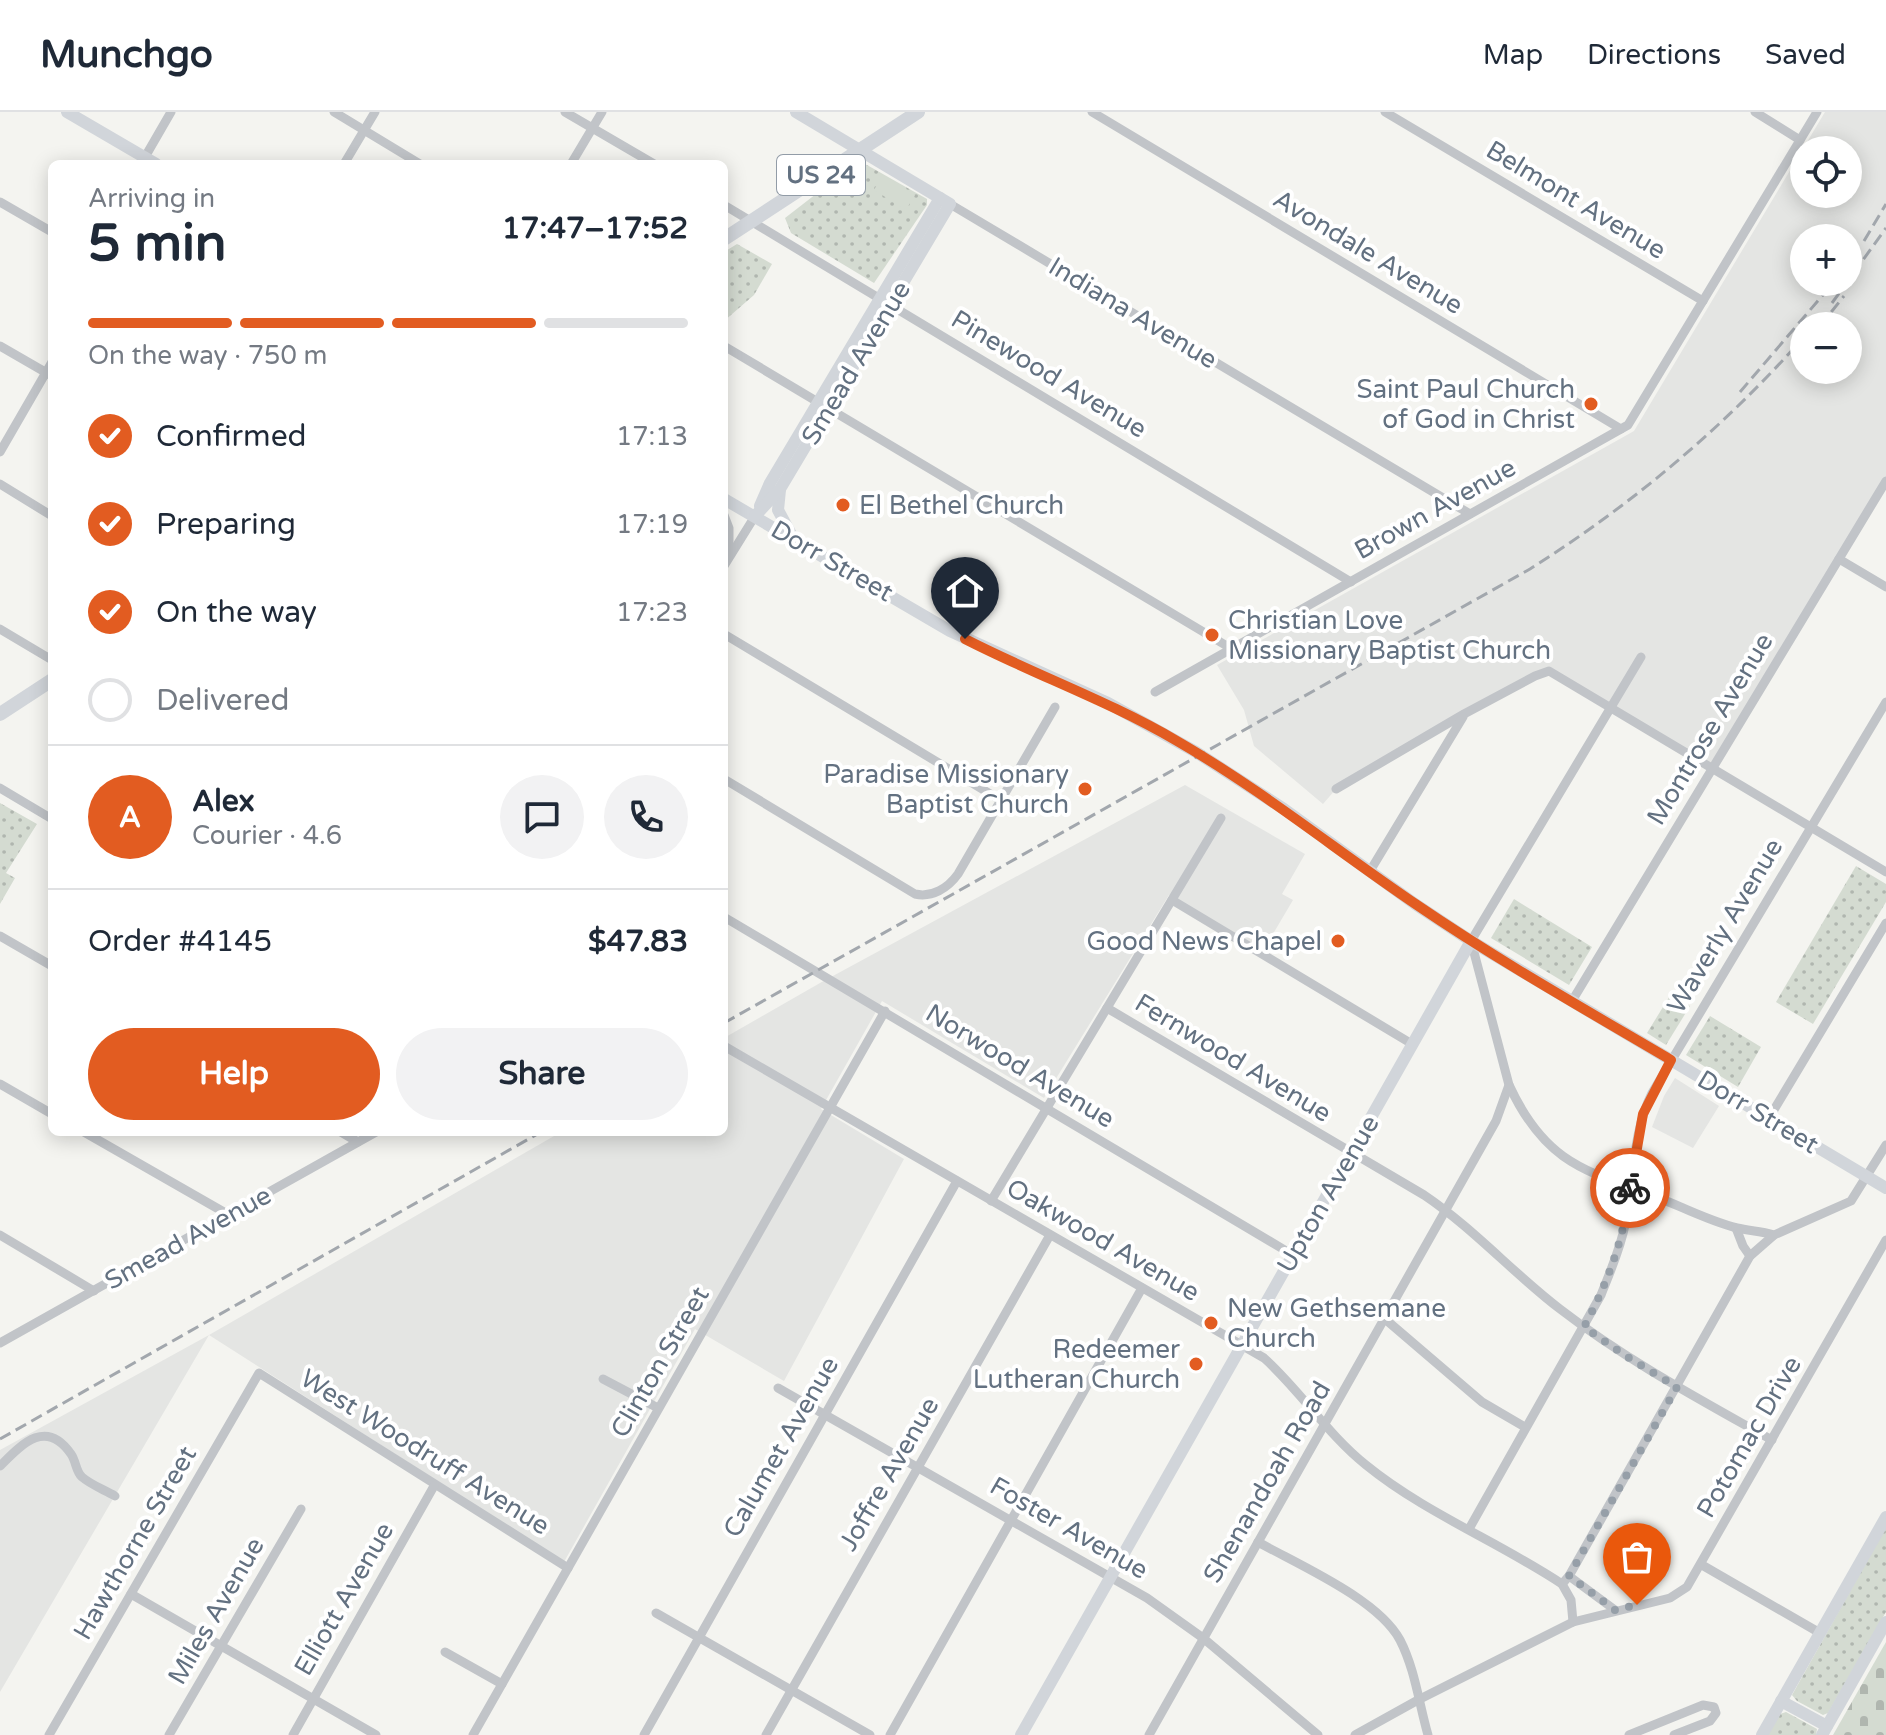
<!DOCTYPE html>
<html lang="en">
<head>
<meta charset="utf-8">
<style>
	:root { --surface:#fff; --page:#f2f2f3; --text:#1f2937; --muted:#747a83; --line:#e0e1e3; --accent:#e25c21 }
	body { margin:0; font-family:"Varela Round",sans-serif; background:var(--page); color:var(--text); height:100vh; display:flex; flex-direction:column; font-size:30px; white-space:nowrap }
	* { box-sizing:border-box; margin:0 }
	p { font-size:26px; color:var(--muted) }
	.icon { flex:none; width:44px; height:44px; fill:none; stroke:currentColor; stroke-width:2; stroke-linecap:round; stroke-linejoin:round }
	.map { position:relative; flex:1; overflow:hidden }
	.sheet { position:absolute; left:48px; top:48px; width:680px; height:976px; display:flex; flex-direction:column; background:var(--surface); border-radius:12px; box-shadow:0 4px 20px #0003 }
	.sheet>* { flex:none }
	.controls { position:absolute; left:1790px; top:24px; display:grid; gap:16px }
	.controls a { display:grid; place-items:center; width:72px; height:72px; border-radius:50%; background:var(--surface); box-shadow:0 4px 20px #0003; font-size:40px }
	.pin { position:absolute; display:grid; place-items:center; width:68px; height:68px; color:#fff; margin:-82px -34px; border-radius:50% 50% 50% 0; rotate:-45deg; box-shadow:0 0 8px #0007 }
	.pin .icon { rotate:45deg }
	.courier { position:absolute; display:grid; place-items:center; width:80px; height:80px; margin:-40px; border:6px solid #e25c21; border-radius:50%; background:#fff; color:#222; box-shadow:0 2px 10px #0007 }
	.headline em { font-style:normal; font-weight:700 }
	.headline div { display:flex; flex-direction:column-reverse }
	.headline { display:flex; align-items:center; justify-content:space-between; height:136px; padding:0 40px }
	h1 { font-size:52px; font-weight:700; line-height:60px }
	.bar { display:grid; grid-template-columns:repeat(4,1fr); gap:12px 8px; align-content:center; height:96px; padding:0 40px }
	.bar i { height:10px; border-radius:6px; background:var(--line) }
	.bar .selected { background:var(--accent) }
	.bar p { grid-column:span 4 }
	.line { display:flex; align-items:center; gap:20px; padding:0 40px; border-top:2px solid var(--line) }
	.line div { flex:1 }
	.round { display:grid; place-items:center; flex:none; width:84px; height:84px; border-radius:42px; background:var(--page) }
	ol { padding:0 40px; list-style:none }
	li { display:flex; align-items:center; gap:24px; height:88px }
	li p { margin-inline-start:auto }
	li .icon { padding:8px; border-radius:50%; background:var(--accent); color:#fff; stroke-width:4 }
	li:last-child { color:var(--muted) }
	li i { width:44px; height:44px; border:4px solid var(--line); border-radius:50% }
	.button { display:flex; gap:16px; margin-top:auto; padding:16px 40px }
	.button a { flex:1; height:92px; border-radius:48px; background:var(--accent); color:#fff; font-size:32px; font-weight:700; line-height:92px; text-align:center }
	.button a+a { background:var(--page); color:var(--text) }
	header { display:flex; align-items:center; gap:48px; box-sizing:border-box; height:112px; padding:0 40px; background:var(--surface); border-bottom:2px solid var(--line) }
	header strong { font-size:38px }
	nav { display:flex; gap:44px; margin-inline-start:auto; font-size:28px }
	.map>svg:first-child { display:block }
	.built { fill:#e4e5e3; fill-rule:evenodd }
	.grass { fill:url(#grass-dots) }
	.cemetery { fill:url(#cemetery-stones) }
	.pitch { fill:#d4dbd1 }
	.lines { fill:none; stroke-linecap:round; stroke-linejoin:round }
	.street { stroke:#c1c4c8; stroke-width:9 }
	.secondary { stroke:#d1d5da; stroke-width:12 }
	.primary { stroke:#d1d5da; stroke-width:14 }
	.rail { stroke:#a2a7ad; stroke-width:3; stroke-dasharray:12 6; stroke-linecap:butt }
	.done { stroke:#969fa8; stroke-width:8; stroke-dasharray:0 14.4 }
	.route { stroke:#e25c21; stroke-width:10 }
	.poi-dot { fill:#e25c21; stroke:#fff; stroke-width:3 }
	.labels { text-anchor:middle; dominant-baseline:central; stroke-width:8; stroke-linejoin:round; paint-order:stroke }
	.shield { fill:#fff; stroke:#929ca7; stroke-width:2 }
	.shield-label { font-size:24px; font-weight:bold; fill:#637181 }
	.street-label { font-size:26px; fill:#637181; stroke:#fff }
	.poi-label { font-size:26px; fill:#637181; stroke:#fff; text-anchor:end }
</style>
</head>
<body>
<header>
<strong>Munchgo</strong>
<nav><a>Map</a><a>Directions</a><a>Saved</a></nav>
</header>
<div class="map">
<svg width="1886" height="1623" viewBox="0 0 1886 1623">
	<defs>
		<pattern id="grass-dots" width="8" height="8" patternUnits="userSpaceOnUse" patternTransform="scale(2)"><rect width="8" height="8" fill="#d4dbd1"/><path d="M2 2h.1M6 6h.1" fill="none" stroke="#b0b6af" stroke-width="1.8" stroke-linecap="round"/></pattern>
		<pattern id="cemetery-stones" width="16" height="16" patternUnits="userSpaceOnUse" patternTransform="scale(2)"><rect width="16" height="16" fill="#d4dbd1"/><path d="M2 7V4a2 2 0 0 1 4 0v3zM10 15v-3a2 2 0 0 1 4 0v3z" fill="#b0b6af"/></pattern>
	</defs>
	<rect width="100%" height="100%" fill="#f4f4f0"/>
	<!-- built -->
	<g class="built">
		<path d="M1825 0H1886V367L1712 656 1549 559 1336 677 1323 692 1254 634 1244 598 1217 553 1634 319ZM1804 38H1848V82H1804ZM1804 126H1848V170H1804ZM1804 214H1848V258H1804Z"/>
		<polygon points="1185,673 1305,742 1282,782 1293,788 1263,839 1169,783 1044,986 882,889 821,997 904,1047 784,1269 695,1217 564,1450 209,1223 0,1580 0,1338 209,1223 561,1020 724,1020 724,926 820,871"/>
		<polygon points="1675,966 1719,994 1693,1036 1652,1015 1664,984"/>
	</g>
	<!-- grass -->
	<g class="grass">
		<polygon points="856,51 867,53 927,87 927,93 874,171 791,121 785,106"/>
		<polygon points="737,132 772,152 754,183 724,209 724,140"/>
		<polygon points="0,691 37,712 6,761 15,766 0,792"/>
		<polygon points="1856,754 1886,772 1886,790 1813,912 1776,890"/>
		<polygon points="1514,787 1592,835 1569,873 1491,826"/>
		<polygon points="1671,882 1690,894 1666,933 1647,921"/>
		<polygon points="1710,904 1761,935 1738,975 1686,943"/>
		<polygon points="1886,1415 1886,1500 1828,1601 1823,1603 1797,1589 1792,1583"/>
		<polygon points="1786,1600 1817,1617 1816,1623 1768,1623 1780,1602"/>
	</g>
	<!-- cemetery -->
	<polygon class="cemetery" points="1886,1530 1886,1623 1833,1623"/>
	<!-- pitch -->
	<polygon class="pitch" points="882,63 915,83 906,98 874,78"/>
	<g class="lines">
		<!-- street -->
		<g class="street">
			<polyline points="334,0 420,52"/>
			<polyline points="565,0 654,52"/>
			<polyline points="1092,0 1621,317"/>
			<polyline points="1385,0 1703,189"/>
			<polyline points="1755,0 1800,28"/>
			<polyline points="145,45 171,0"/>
			<polyline points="344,52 375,0"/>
			<polyline points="571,52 602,0"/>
			<polyline points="0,90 52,120"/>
			<polyline points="950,92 1470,402"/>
			<polyline points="724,93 1351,470"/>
			<polyline points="0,234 52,264"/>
			<polyline points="724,234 1232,537"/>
			<polyline points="0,340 52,250"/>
			<polyline points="0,372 52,404"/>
			<polyline points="724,403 729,416 729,442"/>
			<polyline points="1839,447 1886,475"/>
			<polyline points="724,454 755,404"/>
			<polyline points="0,517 52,548"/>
			<polyline points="724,522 1002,689"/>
			<polyline points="1155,580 1628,313 1817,0"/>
			<path d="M724 667 915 782C932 786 948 776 958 762L1055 595"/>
			<polyline points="0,676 52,707"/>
			<polyline points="1336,677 1464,602 1535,564 1549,559 1886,760"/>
			<polyline points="1370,759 1463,605"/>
			<polyline points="1172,788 1412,932"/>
			<polyline points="724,805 1293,1143"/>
			<polyline points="0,824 52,854"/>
			<polyline points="1572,889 1886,369"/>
			<path d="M1107 896 1424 1083C1473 1116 1513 1161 1560 1197 1626 1248 1699 1287 1772 1328"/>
			<path d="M724 934 1264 1246C1301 1279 1327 1322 1366 1353 1425 1401 1499 1430 1562 1472L1571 1488 1573 1510"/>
			<polyline points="0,972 52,1002"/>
			<path d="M1509 973C1546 1053 1587 1059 1662 1087 1686 1097 1712 1110 1737 1116 1750 1119 1761 1119 1774 1123"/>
			<polyline points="1769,1006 1886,811"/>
			<polyline points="84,1020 229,1103"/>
			<polyline points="341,1020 358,1030"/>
			<polyline points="991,1089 1221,706"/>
			<polyline points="1736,1116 1743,1134 1750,1144"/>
			<polyline points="0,1123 94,1179"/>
			<polyline points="1385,1207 1482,1290 1525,1315"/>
			<polyline points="0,1231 376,1020"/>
			<polyline points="603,1267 658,1296"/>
			<polyline points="778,1276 1147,1486 1203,1526 1318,1623"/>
			<path d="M0 1354C22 1332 46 1306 71 1342 76 1349 76 1360 82 1365 91 1373 105 1378 115 1384"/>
			<path d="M1469 1417 1601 1183C1610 1160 1620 1138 1625 1113 1635 1069 1631 1023 1652 981L1886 590"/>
			<path d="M1258 1430C1299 1453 1378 1487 1400 1528 1415 1557 1419 1592 1428 1623"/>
			<polyline points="1702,1453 1820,1521"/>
			<polyline points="1569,1464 1615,1498"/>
			<polyline points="1562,1472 1569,1464 1750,1144 1774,1123 1851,1089 1886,1033"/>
			<polyline points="131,1482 376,1623"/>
			<polyline points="656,1501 870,1623"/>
			<polyline points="445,1540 502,1572"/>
			<polyline points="49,1623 259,1261 568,1456"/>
			<polyline points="169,1623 301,1397"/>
			<polyline points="293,1623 434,1374"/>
			<polyline points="473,1623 885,899"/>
			<polyline points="644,1623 957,1069"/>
			<polyline points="766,1623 1050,1123"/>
			<polyline points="890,1623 1142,1176"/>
			<polyline points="1149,1623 1496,1009 1509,973 1471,829 1641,545"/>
			<polyline points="1355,1623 1418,1588 1573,1510 1670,1486 1687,1475 1886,1128"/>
			<polyline points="1629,1623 1703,1593 1714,1595 1716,1601 1710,1609 1674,1623"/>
		</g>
		<!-- secondary -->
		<g class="secondary">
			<polyline points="67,0 156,52"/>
			<polyline points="780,378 778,398 792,424"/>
			<polyline points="724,387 950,519 1108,591 1196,640 1284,697 1415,792 1471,829 1886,1076"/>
			<polyline points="760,394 770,371 940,86"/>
			<polyline points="755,404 780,377 950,92 796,0"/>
			<polyline points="1781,1589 1827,1614"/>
			<polyline points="1021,1623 1471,829"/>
			<polyline points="1762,1623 1886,1405"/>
			<polyline points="1822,1623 1886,1510"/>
		</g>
		<!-- primary -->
		<g class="primary">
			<polyline points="724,127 918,0"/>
			<polyline points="0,602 52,568"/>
		</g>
		<!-- rail -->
		<g class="rail">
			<polyline points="1864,129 1886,92"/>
			<polyline points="1832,191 1886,116"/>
			<polyline points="1820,214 1844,184"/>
			<polyline points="1740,280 1834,170"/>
			<path d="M724 911 1530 457C1634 391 1722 317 1804 225"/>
			<polyline points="0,1327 541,1020"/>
		</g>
	</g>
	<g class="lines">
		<!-- done -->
		<path class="done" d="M1630 1076C1624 1127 1608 1170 1584 1215L1626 1244 1677 1275 1569 1464 1615 1498 1637 1493"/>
		<!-- route -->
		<path class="route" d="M965 527C1035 563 1109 589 1177 629 1262 678 1337 739 1417 793 1499 849 1586 898 1671 948L1643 1002 1630 1076"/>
	</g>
	<!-- markers -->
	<g class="poi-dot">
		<circle cx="1591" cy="292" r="8"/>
		<circle cx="843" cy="393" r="8"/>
		<circle cx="1212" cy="523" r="8"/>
		<circle cx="1085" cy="677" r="8"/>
		<circle cx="1338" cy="829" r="8"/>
		<circle cx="1211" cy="1211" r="8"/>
		<circle cx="1196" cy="1252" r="8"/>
	</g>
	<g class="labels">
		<!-- shield labels -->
		<rect class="shield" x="777" y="43" width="88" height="40" rx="6"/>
		<g class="shield-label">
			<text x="821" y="63">US 24</text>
		</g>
		<!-- street labels -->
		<g class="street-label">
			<text transform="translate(1576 88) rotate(31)">Belmont Avenue</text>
			<text transform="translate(1368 140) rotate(31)">Avondale Avenue</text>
			<text transform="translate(1133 201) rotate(31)">Indiana Avenue</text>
			<text transform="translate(856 251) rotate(-59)">Smead Avenue</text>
			<text transform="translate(1049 262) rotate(31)">Pinewood Avenue</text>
			<text transform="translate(1435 397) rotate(-29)">Brown Avenue</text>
			<text transform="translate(832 449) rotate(30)">Dorr Street</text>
			<text transform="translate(1710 617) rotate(-59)">Montrose Avenue</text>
			<text transform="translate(1725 814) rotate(-59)">Waverly Avenue</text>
			<text transform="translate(1233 946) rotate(31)">Fernwood Avenue</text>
			<text transform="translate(1020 954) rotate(31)">Norwood Avenue</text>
			<text transform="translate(1758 1000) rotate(31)">Dorr Street</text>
			<text transform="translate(1328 1082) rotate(-60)">Upton Avenue</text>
			<text transform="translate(188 1126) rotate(-29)">Smead Avenue</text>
			<text transform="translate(1103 1128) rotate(30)">Oakwood Avenue</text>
			<text transform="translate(660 1250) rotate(-60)">Clinton Street</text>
			<text transform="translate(1749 1325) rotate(-60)">Potomac Drive</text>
			<text transform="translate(781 1335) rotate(-60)">Calumet Avenue</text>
			<text transform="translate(425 1340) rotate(32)">West Woodruff Avenue</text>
			<text transform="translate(889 1362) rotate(-60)">Joffre Avenue</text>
			<text transform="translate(1267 1370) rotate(-60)">Shenandoah Road</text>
			<text transform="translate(1069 1416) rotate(30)">Foster Avenue</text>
			<text transform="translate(135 1431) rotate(-60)">Hawthorne Street</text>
			<text transform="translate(344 1487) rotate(-60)">Elliott Avenue</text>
			<text transform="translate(216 1499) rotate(-60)">Miles Avenue</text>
		</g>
		<!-- poi labels -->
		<g class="poi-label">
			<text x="1575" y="277">Saint Paul Church<tspan x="1575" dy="30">of God in Christ</tspan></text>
			<text x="859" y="393" text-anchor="start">El Bethel Church</text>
			<text x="1228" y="508" text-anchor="start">Christian Love<tspan x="1228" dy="30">Missionary Baptist Church</tspan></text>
			<text x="1069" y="662">Paradise Missionary<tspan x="1069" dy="30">Baptist Church</tspan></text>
			<text x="1322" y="829">Good News Chapel</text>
			<text x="1227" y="1196" text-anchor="start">New Gethsemane<tspan x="1227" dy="30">Church</tspan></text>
			<text x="1180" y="1237">Redeemer<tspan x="1180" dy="30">Lutheran Church</tspan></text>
		</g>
	</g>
</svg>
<div class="controls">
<a><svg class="icon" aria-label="locate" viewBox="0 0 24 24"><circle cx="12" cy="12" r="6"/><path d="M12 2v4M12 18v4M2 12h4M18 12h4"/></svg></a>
<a>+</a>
<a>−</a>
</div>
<div class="pin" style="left:1637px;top:1493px;background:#ea580c"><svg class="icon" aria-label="bag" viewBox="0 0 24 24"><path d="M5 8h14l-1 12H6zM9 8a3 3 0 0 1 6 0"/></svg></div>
<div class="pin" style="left:965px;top:527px;background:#1f2937"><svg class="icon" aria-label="home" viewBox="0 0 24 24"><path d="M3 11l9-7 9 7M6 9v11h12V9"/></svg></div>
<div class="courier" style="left:1630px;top:1076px"><svg class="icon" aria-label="bike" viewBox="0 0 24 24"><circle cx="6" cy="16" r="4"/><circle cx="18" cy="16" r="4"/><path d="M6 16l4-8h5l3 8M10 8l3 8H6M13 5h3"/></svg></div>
<section class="sheet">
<div class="headline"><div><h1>5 min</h1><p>Arriving in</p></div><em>17:47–17:52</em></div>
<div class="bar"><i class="selected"></i><i class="selected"></i><i class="selected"></i><i></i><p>On the way · 750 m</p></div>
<ol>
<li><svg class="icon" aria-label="check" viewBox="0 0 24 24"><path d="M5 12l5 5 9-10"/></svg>Confirmed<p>17:13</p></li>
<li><svg class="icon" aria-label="check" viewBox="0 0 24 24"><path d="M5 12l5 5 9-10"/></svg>Preparing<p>17:19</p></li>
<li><svg class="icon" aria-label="check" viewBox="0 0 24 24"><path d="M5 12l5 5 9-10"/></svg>On the way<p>17:23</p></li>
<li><i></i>Delivered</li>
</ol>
<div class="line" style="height:144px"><b class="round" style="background:var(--accent);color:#fff">A</b><div><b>Alex</b><p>Courier · 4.6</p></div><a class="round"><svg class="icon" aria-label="chat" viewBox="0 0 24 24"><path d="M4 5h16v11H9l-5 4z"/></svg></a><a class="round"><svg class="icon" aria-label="phone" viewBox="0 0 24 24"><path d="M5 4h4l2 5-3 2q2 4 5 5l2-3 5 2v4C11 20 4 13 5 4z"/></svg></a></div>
<div class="line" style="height:104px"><div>Order #4145</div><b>$47.83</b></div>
<div class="button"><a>Help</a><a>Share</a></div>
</section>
</div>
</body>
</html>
